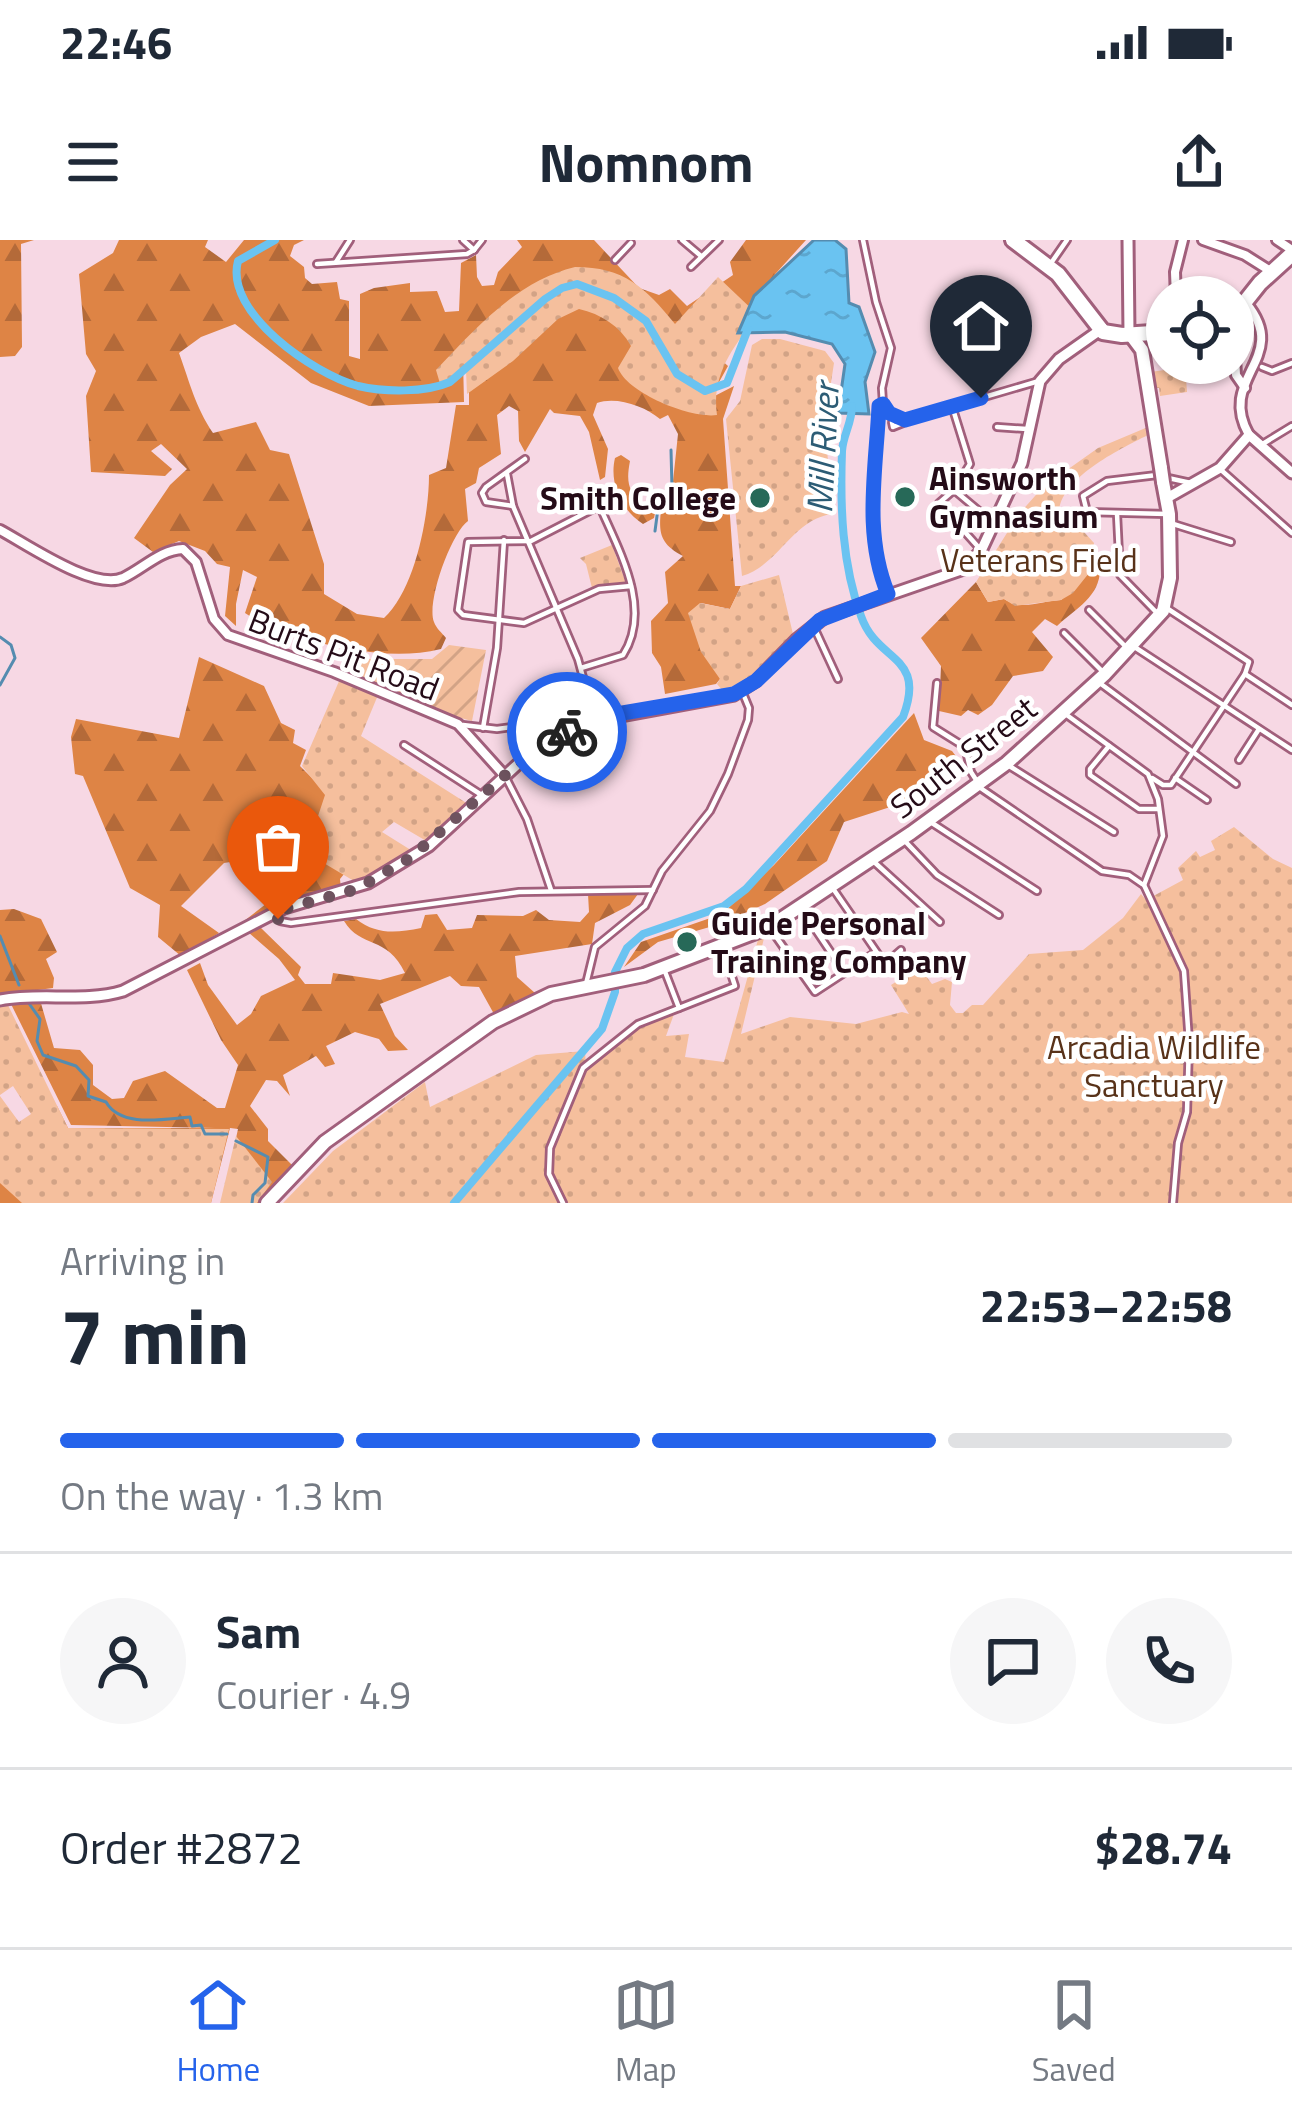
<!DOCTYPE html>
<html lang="en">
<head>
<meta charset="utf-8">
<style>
	:root { --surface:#fff; --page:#f6f6f7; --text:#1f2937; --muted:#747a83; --line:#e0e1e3; --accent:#2563eb }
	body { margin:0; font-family:"Titillium Web",sans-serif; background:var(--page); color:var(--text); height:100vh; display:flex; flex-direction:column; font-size:45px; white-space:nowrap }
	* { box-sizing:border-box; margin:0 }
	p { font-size:39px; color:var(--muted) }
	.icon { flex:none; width:66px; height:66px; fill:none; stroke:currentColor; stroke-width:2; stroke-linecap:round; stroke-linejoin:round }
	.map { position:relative; height:963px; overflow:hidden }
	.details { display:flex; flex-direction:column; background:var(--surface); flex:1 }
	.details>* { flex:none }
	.buttons { position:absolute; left:1146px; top:36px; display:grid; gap:24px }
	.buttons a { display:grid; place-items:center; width:108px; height:108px; border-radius:50%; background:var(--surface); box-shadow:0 3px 9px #0004; font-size:60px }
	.pin { position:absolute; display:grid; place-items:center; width:102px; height:102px; color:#fff; margin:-123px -51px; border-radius:50% 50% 50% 0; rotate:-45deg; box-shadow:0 0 12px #0007 }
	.pin .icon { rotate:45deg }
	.courier { position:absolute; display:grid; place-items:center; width:120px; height:120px; margin:-60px; border:9px solid #2563eb; border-radius:50%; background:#fff; color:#222; box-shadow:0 3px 15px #0007 }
	.overview em { font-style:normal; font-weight:700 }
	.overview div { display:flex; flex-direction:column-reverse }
	.overview { display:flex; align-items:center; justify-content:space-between; height:204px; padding:0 60px }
	h1 { font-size:78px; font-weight:700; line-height:90px }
	.bar { display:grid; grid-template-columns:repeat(4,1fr); gap:18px 12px; align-content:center; height:144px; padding:0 60px }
	.bar i { height:15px; border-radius:9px; background:var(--line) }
	.bar .selected { background:var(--accent) }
	.bar p { grid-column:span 4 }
	.line { display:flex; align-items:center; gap:30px; padding:0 60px; border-top:3px solid var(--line) }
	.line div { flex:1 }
	.round { display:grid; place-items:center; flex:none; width:126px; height:126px; border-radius:63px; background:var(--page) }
	.status { display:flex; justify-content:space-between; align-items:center; height:84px; padding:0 60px; background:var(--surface); direction:ltr }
	.status svg { height:33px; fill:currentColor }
	header { display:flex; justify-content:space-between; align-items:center; height:156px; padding:0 60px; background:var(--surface); font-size:54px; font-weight:700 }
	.tabs { display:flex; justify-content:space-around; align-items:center; height:168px; border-top:3px solid var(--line); background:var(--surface); font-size:33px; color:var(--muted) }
	.tabs a { display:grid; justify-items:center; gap:6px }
	.tabs .selected { color:var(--accent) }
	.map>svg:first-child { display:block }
	.forest { fill:url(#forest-firs) }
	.park { fill:url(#park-dots) }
	.garden { fill:url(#garden-furrows) }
	.water { fill:url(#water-ripples); stroke:#558cb0; stroke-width:3 }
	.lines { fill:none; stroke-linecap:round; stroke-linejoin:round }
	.stream { stroke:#558cb0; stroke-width:3 }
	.river { stroke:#6ac3f1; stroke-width:8 }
	.minor-casing { stroke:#a15f7b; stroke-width:10 }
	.tertiary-casing { stroke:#a15f7b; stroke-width:14 }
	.secondary-casing { stroke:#a15f7b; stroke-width:15 }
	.primary-casing { stroke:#a15f7b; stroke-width:18 }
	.trunk-casing { stroke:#a15f7b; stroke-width:20 }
	.minor { stroke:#fff; stroke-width:4.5 }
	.tertiary { stroke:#fff; stroke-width:8 }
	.secondary { stroke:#fff; stroke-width:9 }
	.primary { stroke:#fff; stroke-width:12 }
	.trunk { stroke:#fff; stroke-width:14 }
	.primary-bridge-casing { stroke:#a15f7b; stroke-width:18; stroke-linecap:butt }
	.primary-bridge { stroke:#fff; stroke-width:12 }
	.done { stroke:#6e535f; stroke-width:12; stroke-dasharray:0 21.6 }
	.route { stroke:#2563eb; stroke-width:15 }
	.poi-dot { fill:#276958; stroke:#fff; stroke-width:4.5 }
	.labels { text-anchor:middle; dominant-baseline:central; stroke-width:9; stroke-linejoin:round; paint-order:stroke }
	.poi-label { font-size:33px; font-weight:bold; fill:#240b17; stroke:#fff; text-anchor:start }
	.park-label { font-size:33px; fill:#583219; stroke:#fff }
	.street-label { font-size:33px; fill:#240b17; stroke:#fff }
	.water-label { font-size:36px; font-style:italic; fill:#2c5c75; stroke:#fff }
</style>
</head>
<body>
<div class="status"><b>22:46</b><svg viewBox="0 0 49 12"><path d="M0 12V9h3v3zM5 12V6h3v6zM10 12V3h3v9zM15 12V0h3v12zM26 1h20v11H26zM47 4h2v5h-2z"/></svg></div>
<header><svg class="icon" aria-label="menu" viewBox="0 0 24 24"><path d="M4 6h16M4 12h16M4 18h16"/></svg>Nomnom<svg class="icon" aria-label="share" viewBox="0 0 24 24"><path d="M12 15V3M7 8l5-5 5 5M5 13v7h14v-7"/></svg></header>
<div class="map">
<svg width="1292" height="963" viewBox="0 0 1292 963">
	<defs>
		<pattern id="forest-firs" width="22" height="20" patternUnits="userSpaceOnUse" patternTransform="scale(3)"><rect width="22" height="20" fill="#de8445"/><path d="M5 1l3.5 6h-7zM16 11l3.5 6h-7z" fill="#b46a39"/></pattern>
		<pattern id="park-dots" width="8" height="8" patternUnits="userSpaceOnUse" patternTransform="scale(3)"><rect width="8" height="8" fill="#f5bf9d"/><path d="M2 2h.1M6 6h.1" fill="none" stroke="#d2a386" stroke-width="1.8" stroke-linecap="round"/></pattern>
		<pattern id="garden-furrows" width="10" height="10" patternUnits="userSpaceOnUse" patternTransform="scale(3)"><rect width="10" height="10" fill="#f5bf9d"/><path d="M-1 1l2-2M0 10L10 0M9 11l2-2" fill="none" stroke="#d2a386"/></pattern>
		<pattern id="water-ripples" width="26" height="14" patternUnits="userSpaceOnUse" patternTransform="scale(3)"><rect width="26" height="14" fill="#6ac3f1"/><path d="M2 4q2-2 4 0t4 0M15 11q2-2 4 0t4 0" fill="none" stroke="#5ca6ce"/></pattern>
	</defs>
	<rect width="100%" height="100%" fill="#f7d8e4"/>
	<!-- forest -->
	<g class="forest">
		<polygon points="0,0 34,0 21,4 22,107 15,116 0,117"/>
		<path d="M119 0H208L205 7 226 22 244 0H304L294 5 290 16 304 27 305 38 312 44 337 42 340 59 349 61V116L360 119V54L374 48 410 43V52L437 51 445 72 459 71 461 23 476 15 477 37 482 46 494 45 498 32 522 7 517 0H594L639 48 659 55 670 49 687 66 733 35 730 22 746 0H806L750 62 732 109 710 110 728 126 718 144 580 34 463 119 464 162 369 166 311 143 235 84 201 97 179 113C190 143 195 166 213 193L256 182 270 210 289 214 324 324V354L357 374 384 378C415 350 429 276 429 235L446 228 456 165H469V131L577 48 705 161 734 146 723 179 735 346H741L730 369 701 363 720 439 716 444 665 454 661 427 652 413 651 381 668 363 665 332 683 316C656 302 659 289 662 260L672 251 678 194 668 175 660 179C645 166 616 156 597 163L593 175 608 209 605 237 600 240 589 192 580 176 554 173 550 169 525 212 519 201 518 171 509 166 497 175 501 214 479 228 476 243 465 249 468 281C451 293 426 363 434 382 436 388 442 393 446 398L441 409C388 422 336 406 284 395V386L261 383 245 373 257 337 243 330 236 364V386L225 376 230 327 217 324 205 311 179 301 153 312 134 298 170 245 187 229 161 204 151 211 172 229 165 236 91 232 86 156 96 131 86 114 79 34 113 13Z"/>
		<path d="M621 215 630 221C626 242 628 251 643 265L657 264 654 278 643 284C621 270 609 243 615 218Z"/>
		<path d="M1091 324 1100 329C1100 357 1076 368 1057 386L1045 379 1032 392 1053 417 1043 431 1013 436 992 465 978 475 968 470 961 476 939 471 941 426 921 398 976 342 988 362 1004 359C1022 371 1040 361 1061 360L1089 333Z"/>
		<polygon points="199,417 264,446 281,483 295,490 293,503 306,510 300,526 328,554 349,628 340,639 341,649 294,659 235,688 303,635 295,612 224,623 181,666 219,693 181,716 158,697 160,665 130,648 83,536 75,534 71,497 76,479 179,498"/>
		<polygon points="914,473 924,500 952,511 965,528 921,557 844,582 827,621 765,664 720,684 658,702 624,727 641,702 722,674 774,625"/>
		<path d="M588 654H638L630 665 595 683 592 704 515 716 517 737 535 753 494 774 479 747 461 746 450 736 380 764 395 796 408 810 388 811 379 799 355 792 326 806 335 824 325 827 316 816 283 835 290 856 277 841 266 840 250 866 268 889V901L292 925 259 963H222L238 889 230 888 211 963H0V910L57 866 68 888H215L71 885 11 764 40 760 54 808 80 810 93 825V845L112 859 124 858 133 841 165 831 217 868H225L238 825 221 800 187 730 200 723 208 745 237 785 251 774 261 756 295 740 279 719 248 692 260 687 301 727 298 735 305 744H331L333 733 380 740 405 733C387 695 361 709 344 681L356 679C377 695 396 693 421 688L425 675 437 674 447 690 472 688 477 675 523 676 536 670 549 680 580 682 589 672Z"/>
		<polygon points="14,669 41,679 57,712 46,719 54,738 53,748 0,755 0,670"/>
	</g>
	<!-- park -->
	<g class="park">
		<path d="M575 27C624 27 645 47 675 84L718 37 758 75C734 106 711 134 717 175 691 179 627 153 618 128L631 106C620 86 601 74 579 69L558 79 513 121 467 154 466 130 441 147 436 130C476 88 517 41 575 27Z"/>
		<path d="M780 99 825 111 834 123 825 182 832 274C793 279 778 326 742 336L726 179 740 161 752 105 762 99Z"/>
		<polygon points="1164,105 1167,105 1167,123 1185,123 1187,152 1160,156 1159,148 1152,148 1150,132 1165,130"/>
		<path d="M1148 187 1150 194C1120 209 1046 244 1061 284L1084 292 1094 303 1089 333 1073 353 1061 360 1015 366 1004 359 988 362 976 342 1019 274 1043 247 1098 208Z"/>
		<polygon points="612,305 626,343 592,348 586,324 580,318"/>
		<polygon points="779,335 793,394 747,439 723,451 717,444 720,439 701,412 688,373 700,363 730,369 741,346"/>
		<polygon points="340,439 378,455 361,496 468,564 428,602 394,582 382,592 414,612 359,644 322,622 313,591 325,555 302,526"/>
		<polygon points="1234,587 1273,619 1292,628 1292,963 283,963 333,911 425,842 430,867 536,815 585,811 586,828 641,785 674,774 666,796 689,794 685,817 724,822 759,696 765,694 741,794 790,777 856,784 902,772 909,774 891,745 919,727 932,744 945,739 952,742 950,765 956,773 963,773 972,765 983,765 1029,714 1083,710 1123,678 1141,654 1146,660 1183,640 1178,628 1196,611 1200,617 1215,610 1211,601"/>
		<polygon points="7,763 68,888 229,889 211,963 22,963 0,943 0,856 19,882 31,874 13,846 0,855 0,765"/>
		<polygon points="236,896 272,942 257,963 220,963"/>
	</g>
	<!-- garden -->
	<polygon class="garden" points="449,405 486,410 472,481 435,471 354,437 361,419 432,419"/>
	<!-- water -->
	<polygon class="water" points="814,0 835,0 846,9 849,63 859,67 875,112 865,142 869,174 838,173 845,124 832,104 785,92 738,93 754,56"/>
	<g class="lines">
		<!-- stream -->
		<g class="stream">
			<polyline points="655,291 659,261 672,248 671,210"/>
			<polyline points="0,397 11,405 15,418 0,445"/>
			<polyline points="0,696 19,745"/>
			<path d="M28 762 40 779 37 801 43 815 76 826 89 840 88 856 106 862C121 888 163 879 190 877L192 886 201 885 205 894H227"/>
			<polyline points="236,901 268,917 265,943 253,955 252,963"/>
		</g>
		<!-- river -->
		<g class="river">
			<path d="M275 0 238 21C224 73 314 134 358 146 384 152 425 153 450 142L545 59 562 48 577 44 614 58 646 81 677 134 705 151 727 143 748 89"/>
			<path d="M454 963 602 789 615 752V732L627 708 643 694 724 666 746 649 903 477C927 414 877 423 861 376 842 324 840 267 842 211 843 195 852 183 852 166"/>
		</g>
		<!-- minor casing -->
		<g class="minor-casing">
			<g id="minor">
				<polyline points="463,0 474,10"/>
				<polyline points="682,0 701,16"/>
				<path d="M863 0 876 62 891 108 882 148 883 164 879 166C876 230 863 293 888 354"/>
				<polyline points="474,10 482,0"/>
				<polyline points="615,20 631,3"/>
				<polyline points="336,22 350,0"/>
				<polyline points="317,24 467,14 474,10"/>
				<polyline points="1049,26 1067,0"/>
				<polyline points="691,27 719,0"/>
				<polyline points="1262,127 1272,131 1292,123"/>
				<polyline points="883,164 889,173 906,180 1039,141"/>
				<polyline points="952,166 970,224 954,250 939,263 981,310"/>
				<polyline points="897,178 892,182 893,187 903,183"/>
				<polyline points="997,187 1027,189"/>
				<polyline points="1261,205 1292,186"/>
				<polyline points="1220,229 1292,293"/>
				<polyline points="507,234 513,266 486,262 482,253 486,247 525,219"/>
				<polyline points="1168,238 1191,243"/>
				<polyline points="954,250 991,281"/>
				<polyline points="513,266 578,419 594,478"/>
				<polyline points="599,266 531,301 468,302 458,370 463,375 524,383 599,349 631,346"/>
				<polyline points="1087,272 1083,256 1107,241 1157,235"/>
				<polyline points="1117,274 1120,335 1156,372"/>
				<polyline points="1072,277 1087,272 1167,274"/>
				<polyline points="1170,283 1231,302"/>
				<polyline points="1165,367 1249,422 1245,434 1292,465"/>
				<polyline points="1089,370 1127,408"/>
				<polyline points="813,385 838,439"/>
				<polyline points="1064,393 1105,434"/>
				<polyline points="1133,406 1292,510"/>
				<path d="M581 428 623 415C656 364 611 298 593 250"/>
				<polyline points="1097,441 1236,544"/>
				<polyline points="937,443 933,487 965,507 971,532 982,549 1102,631 1129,635 1142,644"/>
				<polyline points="1064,473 1148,534 1158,559 1163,596 1144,645"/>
				<polyline points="463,485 497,489 566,480 575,486"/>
				<polyline points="483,488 497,408 504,300"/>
				<polyline points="404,505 480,554"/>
				<polyline points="1109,506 1090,529 1090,535 1139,569 1158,569"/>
				<polyline points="1239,520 1259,489"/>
				<polyline points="1011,527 1114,592"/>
				<polyline points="506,538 527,579 551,650"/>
				<polyline points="1152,538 1163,545 1171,545 1245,434"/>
				<polyline points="1175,538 1207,560"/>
				<polyline points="929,581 1037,651"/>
				<polyline points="903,599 937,635 999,675"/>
				<polyline points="872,620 940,682"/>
				<polyline points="1144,645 1184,731 1189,802 1187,872 1178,903 1173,963"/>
				<polyline points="834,650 889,730"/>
				<polyline points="801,668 844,732"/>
				<polyline points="275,674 280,681 291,683 519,652 653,650"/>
				<polyline points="772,691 815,752 876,712"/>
				<polyline points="885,724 901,710"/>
				<polyline points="664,729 679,768 735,746 722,706"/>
				<polyline points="586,744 595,707 645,666 662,631 710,571 728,534 748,480 749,468 742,451"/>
				<polyline points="563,963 549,934 550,908 583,828 638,784 679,768"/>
			</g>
		</g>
		<!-- tertiary casing -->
		<g class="tertiary-casing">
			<g id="tertiary">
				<polyline points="1203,0 1245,15 1272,32"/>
				<polyline points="1277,0 1292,10"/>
				<polyline points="1176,57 1175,32 1183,0"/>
				<path d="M1246 63C1292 118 1216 137 1249 195"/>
				<polyline points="1233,82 1236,135 1245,148"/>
				<path d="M0 290C28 305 94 351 123 338 144 328 160 310 183 309L196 322 214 379 228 395 334 432 458 484 504 535"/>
			</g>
		</g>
		<!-- secondary casing -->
		<g class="secondary-casing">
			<g id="secondary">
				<polyline points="1128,0 1129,93"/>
				<polyline points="1167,258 1220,228 1249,195 1292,233"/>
				<path d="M0 760C41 752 83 763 123 751L284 668 368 643 429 606 518 524 582 483 734 455 756 441 796 400 825 377 964 329 981 311 1022 223 1040 141 1059 119 1103 88"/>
			</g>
		</g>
		<!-- primary casing -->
		<g class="primary-casing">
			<g id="primary">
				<polyline points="1130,94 1142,110 1161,228"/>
				<polyline points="267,963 325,902 493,782 551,754 644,735 769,687 911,593 1007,523 1105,434 1163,371 1170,338 1169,274 1163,242"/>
			</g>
		</g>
		<!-- trunk casing -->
		<g class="trunk-casing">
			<g id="trunk">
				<polyline points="1013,0 1058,34 1103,92 1122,95 1167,92"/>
				<polyline points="1233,77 1260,43 1292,14"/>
			</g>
		</g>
		<!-- minor -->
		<use href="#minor" class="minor"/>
		<!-- tertiary -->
		<use href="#tertiary" class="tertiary"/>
		<!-- secondary -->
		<use href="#secondary" class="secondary"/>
		<!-- primary -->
		<use href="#primary" class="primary"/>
		<!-- trunk -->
		<use href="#trunk" class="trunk"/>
		<!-- primary-bridge casing -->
		<g class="primary-bridge-casing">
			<polyline id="primary-bridge" points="1161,228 1163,242"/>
		</g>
		<!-- primary-bridge -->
		<use href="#primary-bridge" class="primary-bridge"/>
	</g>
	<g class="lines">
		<!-- done -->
		<polyline class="done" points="278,679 274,673 278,671 357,649 410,618 518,524 567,492"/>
		<!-- route -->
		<path class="route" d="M567 492 605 476 734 454 756 441 820 380 888 354C863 294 876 230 879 166L883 164 889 173 905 180 981 158"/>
	</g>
	<!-- markers -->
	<g class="poi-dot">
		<circle cx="905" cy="257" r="12"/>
		<circle cx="760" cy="258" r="12"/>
		<circle cx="687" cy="702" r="12"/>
	</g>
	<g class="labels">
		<!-- poi labels -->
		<g class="poi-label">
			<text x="929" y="238">Ainsworth<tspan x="929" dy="38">Gymnasium</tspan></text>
			<text x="736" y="258" text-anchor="end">Smith College</text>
			<text x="711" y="683">Guide Personal<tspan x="711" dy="38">Training Company</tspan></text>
		</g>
		<!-- park labels -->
		<g class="park-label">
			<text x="1039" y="320">Veterans Field</text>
			<text x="1154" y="807">Arcadia Wildlife<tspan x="1154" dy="38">Sanctuary</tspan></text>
		</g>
		<!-- street labels -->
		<g class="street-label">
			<text transform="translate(344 414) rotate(21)">Burts Pit Road</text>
			<text transform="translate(963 517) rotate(-38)">South Street</text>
		</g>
		<!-- water labels -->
		<g class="water-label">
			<text transform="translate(822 208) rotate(-87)">Mill River</text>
		</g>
	</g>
</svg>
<div class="buttons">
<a><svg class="icon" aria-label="locate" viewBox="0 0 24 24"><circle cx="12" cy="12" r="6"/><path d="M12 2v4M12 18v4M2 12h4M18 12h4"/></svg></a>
</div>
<div class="pin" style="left:278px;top:679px;background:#ea580c"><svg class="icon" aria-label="bag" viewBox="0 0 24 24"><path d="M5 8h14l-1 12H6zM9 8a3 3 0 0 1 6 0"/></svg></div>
<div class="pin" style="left:981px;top:158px;background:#1f2937"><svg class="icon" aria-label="home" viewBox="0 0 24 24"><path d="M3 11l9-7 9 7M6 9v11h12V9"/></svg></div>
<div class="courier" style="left:567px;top:492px"><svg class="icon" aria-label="bike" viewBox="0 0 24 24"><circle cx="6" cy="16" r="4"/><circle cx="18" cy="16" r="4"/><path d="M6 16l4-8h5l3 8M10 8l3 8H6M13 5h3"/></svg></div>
</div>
<section class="details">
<div class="overview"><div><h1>7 min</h1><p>Arriving in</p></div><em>22:53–22:58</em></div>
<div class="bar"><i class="selected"></i><i class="selected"></i><i class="selected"></i><i></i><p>On the way · 1.3 km</p></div>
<div class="line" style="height:216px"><a class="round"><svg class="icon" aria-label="person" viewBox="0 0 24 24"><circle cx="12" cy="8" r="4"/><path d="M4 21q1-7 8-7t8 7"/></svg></a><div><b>Sam</b><p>Courier · 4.9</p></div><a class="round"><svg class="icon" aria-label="chat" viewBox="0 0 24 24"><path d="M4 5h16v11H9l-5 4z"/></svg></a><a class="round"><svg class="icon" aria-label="phone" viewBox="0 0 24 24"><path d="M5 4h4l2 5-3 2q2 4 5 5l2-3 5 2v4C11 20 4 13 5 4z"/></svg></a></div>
<div class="line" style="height:156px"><div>Order #2872</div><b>$28.74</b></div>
</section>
<nav class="tabs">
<a class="selected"><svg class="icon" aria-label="home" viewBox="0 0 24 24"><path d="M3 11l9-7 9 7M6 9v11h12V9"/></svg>Home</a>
<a><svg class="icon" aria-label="map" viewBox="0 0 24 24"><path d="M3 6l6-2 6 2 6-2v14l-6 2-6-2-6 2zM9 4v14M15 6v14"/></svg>Map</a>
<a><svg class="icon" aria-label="saved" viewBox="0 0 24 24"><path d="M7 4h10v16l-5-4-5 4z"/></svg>Saved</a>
</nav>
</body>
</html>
